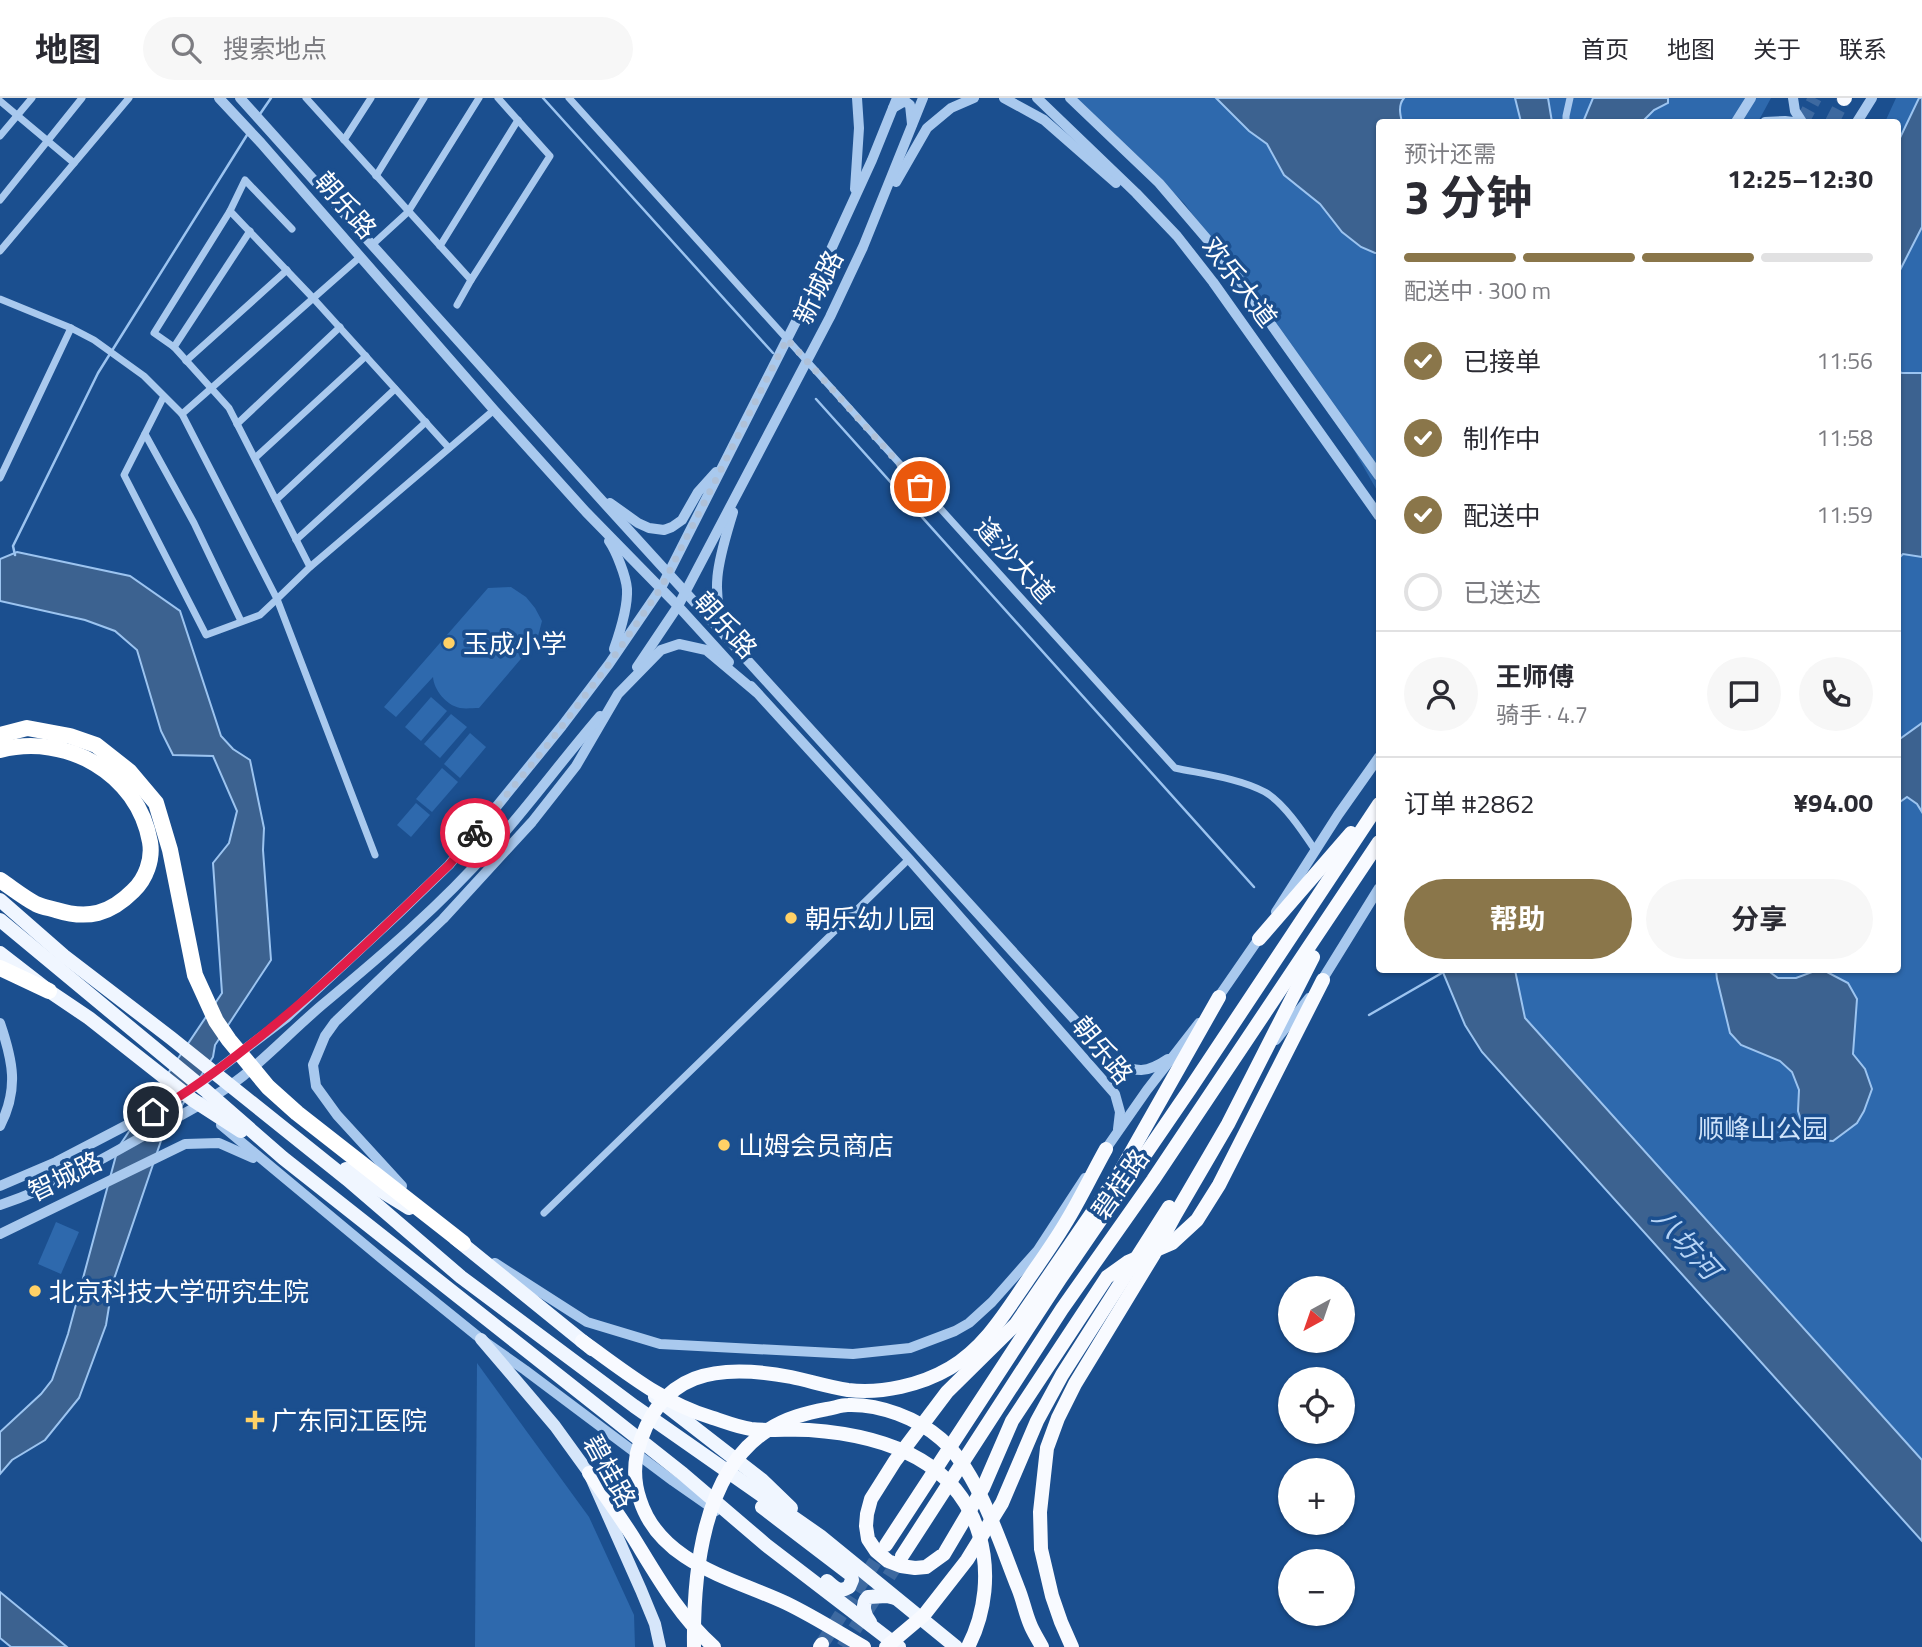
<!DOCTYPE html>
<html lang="zh">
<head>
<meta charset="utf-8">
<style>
	:root { --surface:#fff; --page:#f7f7f7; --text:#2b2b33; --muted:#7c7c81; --line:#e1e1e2; --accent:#8a764a }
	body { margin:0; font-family:"Titillium Web","Noto Sans SC",sans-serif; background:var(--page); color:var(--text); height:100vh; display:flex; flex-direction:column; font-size:26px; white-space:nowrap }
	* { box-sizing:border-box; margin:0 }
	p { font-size:23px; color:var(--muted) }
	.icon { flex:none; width:38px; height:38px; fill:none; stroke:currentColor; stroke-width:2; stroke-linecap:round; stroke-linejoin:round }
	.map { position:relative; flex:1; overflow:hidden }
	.drawer { position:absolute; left:1376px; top:21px; width:525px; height:854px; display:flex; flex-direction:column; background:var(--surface); border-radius:7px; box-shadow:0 2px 5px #0004 }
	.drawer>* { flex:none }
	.needle { width:46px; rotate:220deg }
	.controls { position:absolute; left:1278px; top:1178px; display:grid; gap:14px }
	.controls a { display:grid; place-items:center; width:77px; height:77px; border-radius:50%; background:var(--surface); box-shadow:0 2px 5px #0004; font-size:35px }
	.pin { position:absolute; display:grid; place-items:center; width:60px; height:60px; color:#fff; margin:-30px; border:4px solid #fff; border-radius:50%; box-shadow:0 2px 7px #0007 }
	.courier { position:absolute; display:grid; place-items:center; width:70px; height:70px; margin:-35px; border:5px solid #e11d48; border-radius:50%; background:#fff; color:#222; box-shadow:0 2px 9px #0007 }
	.headline em { font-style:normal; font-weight:700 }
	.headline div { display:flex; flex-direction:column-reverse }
	.headline { display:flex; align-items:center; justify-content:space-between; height:119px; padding:0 28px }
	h1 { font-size:46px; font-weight:700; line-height:52px }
	.bar { display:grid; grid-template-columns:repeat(4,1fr); gap:10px 7px; align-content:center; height:84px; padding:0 28px }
	.bar i { height:9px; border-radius:5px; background:var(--line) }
	.bar .current { background:var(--accent) }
	.bar p { grid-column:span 4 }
	.line { display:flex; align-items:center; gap:18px; padding:0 28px; border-top:2px solid var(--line) }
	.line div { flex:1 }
	.round { display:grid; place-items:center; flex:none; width:74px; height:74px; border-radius:37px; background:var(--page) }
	ol { padding:0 28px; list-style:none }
	li { display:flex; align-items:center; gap:21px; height:77px }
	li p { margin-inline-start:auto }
	li .icon { padding:7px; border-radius:50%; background:var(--accent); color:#fff; stroke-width:4 }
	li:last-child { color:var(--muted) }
	li i { width:38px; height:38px; border:4px solid var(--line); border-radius:50% }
	.cta { display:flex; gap:14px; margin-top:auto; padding:14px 28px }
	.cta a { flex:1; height:80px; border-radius:42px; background:var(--accent); color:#fff; font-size:28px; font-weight:700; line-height:80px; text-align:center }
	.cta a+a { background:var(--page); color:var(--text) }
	header { display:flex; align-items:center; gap:42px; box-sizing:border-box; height:98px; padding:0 35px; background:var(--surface); border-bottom:2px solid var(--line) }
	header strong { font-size:33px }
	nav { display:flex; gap:38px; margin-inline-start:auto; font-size:24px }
	.search { width:490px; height:63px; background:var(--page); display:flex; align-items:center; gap:18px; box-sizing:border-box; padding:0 24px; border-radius:38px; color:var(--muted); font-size:26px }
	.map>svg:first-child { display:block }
	.green { fill:#2e69ad }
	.water { fill:#3c6290; stroke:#9cc4f0; stroke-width:2 }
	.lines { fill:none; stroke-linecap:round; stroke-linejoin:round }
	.stream { stroke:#9cc4f0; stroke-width:2.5 }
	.trunk-tunnel { stroke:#3d69a0; stroke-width:14; stroke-dasharray:14 7; stroke-linecap:butt }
	.minor { stroke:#a9c9ee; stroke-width:7 }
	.tertiary { stroke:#a9c9ee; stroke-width:10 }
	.secondary { stroke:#d6e6fa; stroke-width:12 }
	.primary { stroke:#f0f6ff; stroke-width:14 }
	.trunk { stroke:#f8faff; stroke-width:14 }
	.motorway { stroke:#fff; stroke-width:16 }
	.done { stroke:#afc1d8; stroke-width:7; stroke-dasharray:0 12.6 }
	.route { stroke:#e11d48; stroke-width:9 }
	.poi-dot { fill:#ffd166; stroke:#1b4f8f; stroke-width:2.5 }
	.labels { text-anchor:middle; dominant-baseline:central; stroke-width:7; stroke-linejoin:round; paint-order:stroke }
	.street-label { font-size:26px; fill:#fff; stroke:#1b4f8f }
	.poi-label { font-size:26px; fill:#fff; stroke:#1b4f8f; text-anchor:start }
	.park-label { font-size:26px; fill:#cfe3fa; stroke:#1b4f8f }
	.water-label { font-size:28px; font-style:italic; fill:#b5d3f5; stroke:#1b4f8f }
</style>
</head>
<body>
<header>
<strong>地图</strong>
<div class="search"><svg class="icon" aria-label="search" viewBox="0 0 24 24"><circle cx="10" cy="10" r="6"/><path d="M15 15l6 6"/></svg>搜索地点</div>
<nav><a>首页</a><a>地图</a><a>关于</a><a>联系</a></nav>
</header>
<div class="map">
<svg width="1922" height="1549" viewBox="0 0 1922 1549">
	<rect width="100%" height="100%" fill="#1b4f8f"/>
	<!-- green -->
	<g class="green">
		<polygon points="1077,0 1771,0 1758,24 1379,24 1379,396 1305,266 1184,105"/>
		<polygon points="1896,0 1922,0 1922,1443 1482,954 1465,927 1442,872 1897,872 1897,24 1885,24"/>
		<path d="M511 489 526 499 535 510 542 523 537 542 479 610C473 610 466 611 460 610 446 607 434 592 433 579L396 619 384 609 488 490Z"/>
		<polygon points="431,599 447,613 421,643 405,629"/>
		<polygon points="451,616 467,629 440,660 424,646"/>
		<polygon points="470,635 486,649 460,680 444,666"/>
		<polygon points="442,670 458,684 432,714 416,701"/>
		<polygon points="416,705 430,717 411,739 397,727"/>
		<polygon points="56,1124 79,1134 61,1176 38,1166"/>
		<polygon points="477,1265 589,1419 634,1517 635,1549 475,1549"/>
	</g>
	<!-- water -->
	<g class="water">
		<path d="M1216 0H1404C1398 7 1400 16 1402 24H1379V155H1375L1361 149 1342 134 1320 106 1284 77 1267 46 1249 33Z"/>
		<polygon points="1515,0 1548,0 1552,24 1521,24"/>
		<polygon points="1593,0 1668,0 1668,5 1654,12 1642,24 1583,24"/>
		<polygon points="1919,0 1922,0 1922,129 1897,178 1897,46"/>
		<polygon points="1897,273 1902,275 1922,275 1922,459 1903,456 1897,462"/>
		<polygon points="17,454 130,478 180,513 221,638 233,651 250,662 264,730 263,752 271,862 215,947 213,959 163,1037 113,1184 106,1227 79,1300 45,1342 12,1362 0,1376 0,1334 41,1296 52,1282 68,1236 118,1050 222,895 213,765 229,745 237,713 213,658 173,657 161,633 137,552 115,533 85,522 0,503 0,461"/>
		<polygon points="1922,625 1922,714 1917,706 1907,699 1897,706 1898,690 1897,643"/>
		<polygon points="1442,872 1515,872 1525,920 1922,1362 1922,1443 1482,954 1465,927"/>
		<polygon points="1716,872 1767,872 1778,880 1796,880 1812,874 1827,874 1848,885 1857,901 1853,956 1865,971 1872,991 1864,1013 1857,1025 1833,1043 1817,1042 1805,1034 1798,1013 1799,992 1792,974 1780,963 1741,947 1730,935 1717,881"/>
		<polygon points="0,1494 67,1549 11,1549 0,1540"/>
	</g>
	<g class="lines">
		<!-- stream -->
		<g class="stream">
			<polyline points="543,0 773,255"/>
			<polyline points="260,16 271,0"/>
			<polyline points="816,301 1254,789"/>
			<polyline points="15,457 13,448 98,275 247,37"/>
			<polyline points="1369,917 1447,872"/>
		</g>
		<!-- trunk-tunnel -->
		<g class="trunk-tunnel">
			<polyline points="1802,24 1815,0"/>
			<polyline points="1832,24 1844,1"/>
			<polyline points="822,1546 885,1448"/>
			<polyline points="843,1549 902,1458"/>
		</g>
		<!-- minor -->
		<g class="minor">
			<polyline points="306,0 471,182 550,58 498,0"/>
			<path d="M569 0 1175 670C1203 676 1239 680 1265 694 1284 705 1303 734 1315 752"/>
			<polyline points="0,3 74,65"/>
			<polyline points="1566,24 1566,18 1570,0"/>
			<polyline points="0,38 32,0"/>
			<polyline points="344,42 371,0"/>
			<polyline points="376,78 424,0"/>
			<polyline points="0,102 82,0"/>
			<polyline points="230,113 245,82 292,131"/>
			<polyline points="372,147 408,114 479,0"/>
			<polyline points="440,148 518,22"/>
			<polyline points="0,153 129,0"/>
			<polyline points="0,201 71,230 94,242 144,278 182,316 277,501 260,517 206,537 124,377 164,298"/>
			<polyline points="457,207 471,182"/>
			<polyline points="174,249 250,133"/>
			<polyline points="186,263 287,172"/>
			<polyline points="182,316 360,159"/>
			<polyline points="237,326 340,229"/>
			<polyline points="145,336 194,425 241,523"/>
			<polyline points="255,360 366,258"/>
			<polyline points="0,380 71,230"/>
			<polyline points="276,402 395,291"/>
			<polyline points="296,442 426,324"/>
			<polyline points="310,469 229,310 174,249 154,235 230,113 313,200 449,350"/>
			<polyline points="375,757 277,501 310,469 494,312"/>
			<polyline points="544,1115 909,761"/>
		</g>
		<!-- tertiary -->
		<g class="tertiary">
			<polyline points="219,0 261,45 494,312 586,414 678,508 729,564"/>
			<path d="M240 0 596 396 1114 965C1137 974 1146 976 1168 961"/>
			<polyline points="1004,0 1044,22 1116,85"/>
			<polyline points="1037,0 1136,95 1177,138 1213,184 1379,418"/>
			<polyline points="1070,0 1159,85 1212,147 1238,180 1379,378"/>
			<polyline points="1793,0 1795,13 1802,24"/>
			<polyline points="893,10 905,3 910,7 912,26"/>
			<polyline points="1736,24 1751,0"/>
			<polyline points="1765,24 1785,23 1793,24"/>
			<polyline points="1857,24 1872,0"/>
			<polyline points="896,84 927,30 951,10 974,0"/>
			<polyline points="855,91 859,30 857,0"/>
			<polyline points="610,405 638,425 649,430 664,432 672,429 682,422 698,394 716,374"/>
			<path d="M609 443C616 453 626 478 627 491 628 510 620 534 614 551"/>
			<path d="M727 534C707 492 721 455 733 414"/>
			<polyline points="637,569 678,508 830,219 863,149 923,0"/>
			<polyline points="751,588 909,761 1115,996 1120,1014 1118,1031"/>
			<polyline points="1276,814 1338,717 1379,659"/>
			<polyline points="1319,887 1379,790"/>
			<polyline points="1215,904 1262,836"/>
			<path d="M0 925C13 963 19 991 0 1028"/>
			<polyline points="1276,942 1309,900"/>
			<polyline points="221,1027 382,1161 481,1241 525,1272 673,1383 716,1413"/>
			<polyline points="1103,1055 1147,992 1199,925"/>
			<polyline points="0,1088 56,1064 173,1003 207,980 286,920 398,816 449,767 562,628 609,566 661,490 817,182 872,62 897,0"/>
			<polyline points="402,1088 337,1017 316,988 313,967 325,938 335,924 443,821 532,724 576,668 618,596 661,552 679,546 706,552 756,594"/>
			<path d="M0 1107C54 1089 103 1061 152 1033 183 1016 215 1000 243 978 270 956 295 930 322 907 381 858 441 807 492 749 530 706 563 661 600 618"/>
			<polyline points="0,1136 185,1046 219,1045 253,1060"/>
			<polyline points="495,1165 587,1224 660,1246 853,1256 910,1250 955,1233 969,1225 992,1204 1038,1152 1085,1080"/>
		</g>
		<!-- secondary -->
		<polyline class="secondary" points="481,1241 555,1328 589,1375 641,1492 655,1526 660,1549"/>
		<!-- primary -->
		<g class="primary">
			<polyline points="0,802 64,858 171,940 347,1081 461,1179 634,1308 820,1438 956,1549"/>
			<polyline points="0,822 204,991 283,1060 683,1376 766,1447 899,1549"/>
			<polyline points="0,855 49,893 89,920 193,1002 241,1033"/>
			<polyline points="346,1071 409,1110"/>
			<polyline points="455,1140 592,1251"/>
			<polyline points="655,1299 762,1382 791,1410"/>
			<path d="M762 1409 851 1477 852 1482 849 1489C839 1495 835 1490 827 1483"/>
			<path d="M870 1524C864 1517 861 1506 868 1499L887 1498 895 1500"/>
		</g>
		<!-- trunk -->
		<g class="trunk">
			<polyline points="1844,1 1845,0"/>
			<polyline points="1259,841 1351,735"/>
			<polyline points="1120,1074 1016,1226 947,1294 895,1363 871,1401 867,1416 866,1428 868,1441 876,1453 888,1463 901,1468 915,1470 926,1469 944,1456 983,1390 1012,1323 1107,1179 1128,1164 1172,1145 1197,1122 1219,1087 1323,882"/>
			<polyline points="1116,1081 1219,899"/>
			<path d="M582 1243C622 1271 662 1305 710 1319 723 1323 737 1329 751 1331 770 1333 790 1331 809 1332 881 1337 956 1360 979 1436 990 1473 986 1514 968 1549"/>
			<path d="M589 1375C604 1396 619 1417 633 1439 657 1478 679 1518 714 1549"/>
			<polyline points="886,1447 1060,1181 1190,991 1379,706"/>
			<polyline points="902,1458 1062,1211 1153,1082 1379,744"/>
			<path d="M694 1549C693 1478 702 1374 768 1332 786 1320 806 1315 827 1311 834 1310 841 1307 848 1307 880 1306 917 1320 941 1341 978 1373 1000 1445 1018 1490 1023 1502 1025 1514 1030 1526 1033 1534 1038 1541 1042 1549"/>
			<polyline points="820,1549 822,1546"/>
			<path d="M864 1549C838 1534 813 1518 786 1505 732 1480 660 1465 640 1402 635 1388 634 1370 637 1355 658 1272 718 1265 791 1279 810 1283 829 1289 848 1292 882 1296 921 1287 950 1270 985 1249 1005 1215 1027 1183 1040 1164 1053 1146 1065 1126 1080 1102 1092 1076 1106 1051"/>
			<polyline points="886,1549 924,1517 967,1462 1002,1405 1037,1323 1062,1277 1169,1109"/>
			<polyline points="1072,1549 1061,1524 1052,1498 1041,1451 1040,1414 1047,1350 1058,1320 1075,1286 1154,1156 1175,1117 1228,1026 1313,859"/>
		</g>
		<!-- motorway -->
		<g class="motorway">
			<polyline points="0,637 27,630 70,638 96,647 129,673 156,705 170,752 195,877 216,923 229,942 268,989 297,1015 463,1145"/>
			<path d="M0 652C66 635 138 675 150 744 153 761 146 781 133 793 110 816 88 822 56 812 49 810 42 809 36 806 23 799 12 790 0 782"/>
			<polyline points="0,870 49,893"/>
		</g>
	</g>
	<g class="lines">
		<!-- done -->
		<polyline class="done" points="475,735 547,648 609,566 661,490 787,241 920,389"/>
		<!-- route -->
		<path class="route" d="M153 1014C183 998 210 978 237 957 306 904 369 844 432 783L449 767 475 735"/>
	</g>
	<!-- markers -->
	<g class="poi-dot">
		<circle cx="449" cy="545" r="7"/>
		<circle cx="791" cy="820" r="7"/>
		<circle cx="724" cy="1047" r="7"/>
		<circle cx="35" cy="1193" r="7"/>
		<path d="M251.5 1311.5h7v7h7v7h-7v7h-7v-7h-7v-7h7z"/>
	</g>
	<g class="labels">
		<!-- street labels -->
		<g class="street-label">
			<text transform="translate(346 107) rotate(49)">朝乐路</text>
			<text transform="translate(1240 184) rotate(53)">欢乐大道</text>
			<text transform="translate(818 189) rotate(-64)">新城路</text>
			<text transform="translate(1015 462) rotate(48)">逢沙大道</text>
			<text transform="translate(726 527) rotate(48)">朝乐路</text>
			<text transform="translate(1103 952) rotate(51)">朝乐路</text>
			<text transform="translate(65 1078) rotate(-26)">智城路</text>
			<text transform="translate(1120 1086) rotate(-55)">碧桂路</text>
			<text transform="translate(610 1373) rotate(61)">碧桂路</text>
		</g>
		<!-- poi labels -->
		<g class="poi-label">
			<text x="463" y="545">玉成小学</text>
			<text x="805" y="820">朝乐幼儿园</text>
			<text x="738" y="1047">山姆会员商店</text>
			<text x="49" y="1193">北京科技大学研究生院</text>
			<text x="271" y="1322">广东同江医院</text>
		</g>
		<!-- park labels -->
		<g class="park-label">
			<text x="1763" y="1030">顺峰山公园</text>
		</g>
		<!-- water labels -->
		<g class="water-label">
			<text transform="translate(1687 1145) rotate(48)">八坊河</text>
		</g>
	</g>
</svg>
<div class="controls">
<a><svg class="needle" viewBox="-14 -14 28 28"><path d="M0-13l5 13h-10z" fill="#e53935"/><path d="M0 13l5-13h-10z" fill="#7c7c81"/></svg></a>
<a><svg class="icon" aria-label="locate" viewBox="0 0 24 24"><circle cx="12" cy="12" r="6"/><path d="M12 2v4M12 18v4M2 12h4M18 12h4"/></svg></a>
<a>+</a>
<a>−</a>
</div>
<div class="pin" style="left:920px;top:389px;background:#ea580c"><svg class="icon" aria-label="bag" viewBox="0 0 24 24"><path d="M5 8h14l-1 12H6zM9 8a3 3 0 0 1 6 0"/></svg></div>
<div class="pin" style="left:153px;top:1014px;background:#1f2937"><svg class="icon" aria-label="home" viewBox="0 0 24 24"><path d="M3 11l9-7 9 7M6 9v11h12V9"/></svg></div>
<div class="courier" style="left:475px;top:735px"><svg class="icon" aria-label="bike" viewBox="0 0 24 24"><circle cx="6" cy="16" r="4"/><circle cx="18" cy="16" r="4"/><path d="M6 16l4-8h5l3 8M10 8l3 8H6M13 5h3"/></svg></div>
<section class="drawer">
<div class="headline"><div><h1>3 分钟</h1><p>预计还需</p></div><em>12:25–12:30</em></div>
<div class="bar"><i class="current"></i><i class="current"></i><i class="current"></i><i></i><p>配送中 · 300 m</p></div>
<ol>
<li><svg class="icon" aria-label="check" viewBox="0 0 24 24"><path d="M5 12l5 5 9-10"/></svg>已接单<p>11:56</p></li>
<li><svg class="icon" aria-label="check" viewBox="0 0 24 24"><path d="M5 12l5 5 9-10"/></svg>制作中<p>11:58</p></li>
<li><svg class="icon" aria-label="check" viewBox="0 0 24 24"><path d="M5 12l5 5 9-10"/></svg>配送中<p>11:59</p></li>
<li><i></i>已送达</li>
</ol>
<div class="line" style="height:126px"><a class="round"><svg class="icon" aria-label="person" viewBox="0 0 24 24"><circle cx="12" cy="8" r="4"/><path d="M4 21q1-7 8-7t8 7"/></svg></a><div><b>王师傅</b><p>骑手 · 4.7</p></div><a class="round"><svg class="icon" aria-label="chat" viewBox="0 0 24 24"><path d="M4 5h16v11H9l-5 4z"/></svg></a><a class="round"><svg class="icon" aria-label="phone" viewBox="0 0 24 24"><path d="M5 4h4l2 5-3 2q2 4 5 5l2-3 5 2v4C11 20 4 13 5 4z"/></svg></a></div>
<div class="line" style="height:91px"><div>订单 #2862</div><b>¥94.00</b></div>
<div class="cta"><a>帮助</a><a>分享</a></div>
</section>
</div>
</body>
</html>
